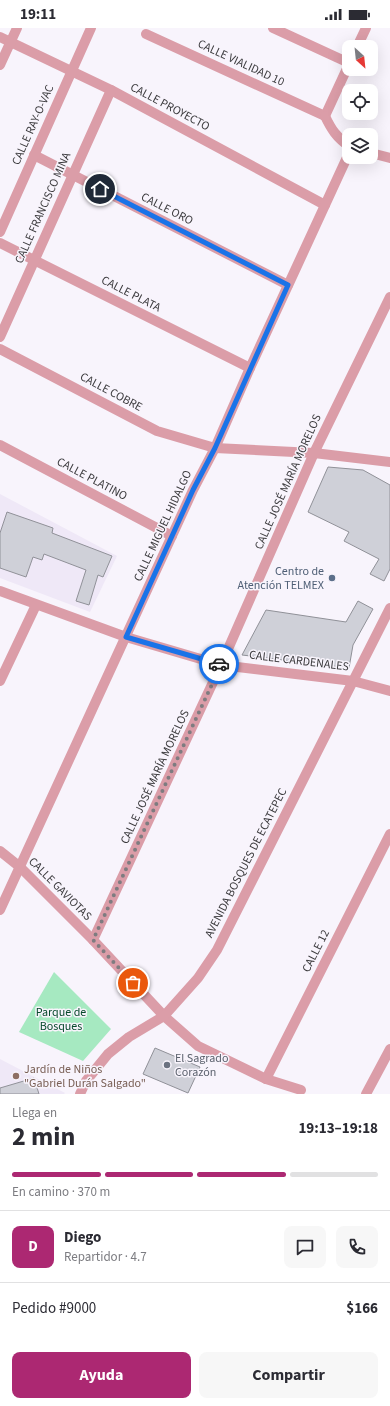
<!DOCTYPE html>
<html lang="es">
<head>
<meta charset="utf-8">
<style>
	:root { --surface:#fff; --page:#f7f7f7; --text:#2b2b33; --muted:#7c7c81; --line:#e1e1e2; --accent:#ac2872 }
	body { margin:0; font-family:"Source Sans 3",sans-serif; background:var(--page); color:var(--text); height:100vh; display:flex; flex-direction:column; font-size:15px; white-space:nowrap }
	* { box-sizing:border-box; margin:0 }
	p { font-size:13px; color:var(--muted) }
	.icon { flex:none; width:22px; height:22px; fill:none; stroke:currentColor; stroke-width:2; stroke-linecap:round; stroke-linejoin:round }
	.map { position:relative; height:1066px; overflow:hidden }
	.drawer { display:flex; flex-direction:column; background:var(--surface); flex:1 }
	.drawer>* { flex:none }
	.needle { width:26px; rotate:153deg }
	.tools { position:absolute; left:342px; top:12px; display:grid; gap:8px }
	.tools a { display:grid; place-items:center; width:36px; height:36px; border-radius:8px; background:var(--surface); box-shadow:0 4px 16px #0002; font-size:20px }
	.pin { position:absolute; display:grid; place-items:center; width:34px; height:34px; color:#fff; margin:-17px; border:2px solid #fff; border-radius:50%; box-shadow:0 1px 4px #0007 }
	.courier { position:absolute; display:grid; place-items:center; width:40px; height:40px; margin:-20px; border:3px solid #1a73e8; border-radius:50%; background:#fff; color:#222; box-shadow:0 1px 5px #0007 }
	.summary em { font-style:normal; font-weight:700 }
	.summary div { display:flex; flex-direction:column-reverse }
	.summary { display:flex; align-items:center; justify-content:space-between; height:68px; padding:0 12px }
	h1 { font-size:26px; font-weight:700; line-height:30px }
	.bar { display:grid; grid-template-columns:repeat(4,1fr); gap:6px 4px; align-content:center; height:48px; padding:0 12px }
	.bar i { height:5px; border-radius:3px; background:var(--line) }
	.bar .active { background:var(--accent) }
	.bar p { grid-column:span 4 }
	.line { display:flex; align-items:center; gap:10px; padding:0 12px; border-top:1px solid var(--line) }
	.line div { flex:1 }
	.round { display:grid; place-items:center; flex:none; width:42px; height:42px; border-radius:8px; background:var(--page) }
	.cta { display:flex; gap:8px; margin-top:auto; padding:8px 12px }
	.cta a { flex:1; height:46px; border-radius:8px; background:var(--accent); color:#fff; font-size:16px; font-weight:700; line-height:46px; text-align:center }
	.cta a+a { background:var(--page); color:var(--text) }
	.status { display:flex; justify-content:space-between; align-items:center; height:28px; padding:0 20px; background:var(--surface); direction:ltr }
	.status svg { height:11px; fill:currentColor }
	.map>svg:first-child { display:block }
	.built { fill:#efe8f7 }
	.green { fill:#a6e9c1 }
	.building { fill:#cfd0d8; stroke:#909198 }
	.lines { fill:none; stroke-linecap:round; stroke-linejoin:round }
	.minor { stroke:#db9da8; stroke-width:10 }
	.done { stroke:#7e7c80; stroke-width:4; stroke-dasharray:0 7.2 }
	.route { stroke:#1a73e8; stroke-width:5 }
	.service-dot { fill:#5c6f8a; stroke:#f8f4fc; stroke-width:1.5 }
	.worship-dot { fill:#6b7280; stroke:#f8f4fc; stroke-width:1.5 }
	.education-dot { fill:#8d6e63; stroke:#f8f4fc; stroke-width:1.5 }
	.labels { text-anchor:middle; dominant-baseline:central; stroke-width:3; stroke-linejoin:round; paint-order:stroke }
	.street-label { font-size:12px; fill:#3c3b3e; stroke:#f8f4fc }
	.service-label { font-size:12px; fill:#4e5e75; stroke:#f8f4fc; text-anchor:end }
	.park-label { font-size:12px; fill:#074a2c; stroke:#f8f4fc }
	.worship-label { font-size:12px; fill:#5b616d; stroke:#f8f4fc; text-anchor:start }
	.education-label { font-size:12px; fill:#785e54; stroke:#f8f4fc; text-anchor:start }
</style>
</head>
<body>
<div class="status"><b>19:11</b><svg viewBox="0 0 49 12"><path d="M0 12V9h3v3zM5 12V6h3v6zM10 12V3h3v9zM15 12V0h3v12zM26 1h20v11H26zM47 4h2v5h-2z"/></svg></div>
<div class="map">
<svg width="390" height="1066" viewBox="0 0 390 1066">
	<rect width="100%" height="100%" fill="#f8f4fc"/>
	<!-- built -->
	<g class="built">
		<polygon points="0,466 117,528 90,584 0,550"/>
		<polygon points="0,1031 65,1065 64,1066 0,1066"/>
	</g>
	<!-- green -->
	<polygon class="green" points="54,944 111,1001 83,1033 19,1004"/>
	<!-- building -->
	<g class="building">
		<polygon points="328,439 363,442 390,457 390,541 384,553 370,546 379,531 344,513 349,504 308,484"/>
		<polygon points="7,484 53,500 52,505 112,528 103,549 98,547 89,577 76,573 86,542 44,526 42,532 33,529 26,549 0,540 0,505"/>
		<polygon points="358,573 373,581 353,617 349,640 242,627 266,582 346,594"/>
		<polygon points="155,1020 200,1039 188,1065 143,1046"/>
		<polygon points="34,1050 39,1066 0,1066 0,1060"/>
	</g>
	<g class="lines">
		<!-- minor -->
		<g class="minor">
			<polyline points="273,0 349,35"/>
			<polyline points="146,6 325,88"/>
			<polyline points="0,9 111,62 325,177"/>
			<polyline points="357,19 366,0"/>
			<polyline points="0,37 17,0"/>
			<polyline points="325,88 349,36"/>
			<path d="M325 88C331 101 337 110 349 118"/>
			<polyline points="371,125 390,130"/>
			<polyline points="34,127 288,257"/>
			<polyline points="0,204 91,0"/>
			<polyline points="0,215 250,340"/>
			<polyline points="0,309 111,62"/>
			<polyline points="0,321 157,403 215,420 314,425 390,434"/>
			<polyline points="0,417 172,508"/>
			<polyline points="0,563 126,609 221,637 353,653 390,663"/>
			<polyline points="0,653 36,577"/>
			<polyline points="0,823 20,839 93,912 164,988 198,1018 266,1051 301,1062"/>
			<polyline points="0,882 193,462 215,420 250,340 349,125"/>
			<polyline points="93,912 221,637 314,425 390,269"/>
			<polyline points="266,1051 390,806"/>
			<polyline points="80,1066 86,1053 108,1026 129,1009 164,988 198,950 217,922 390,580"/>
			<polyline points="366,1066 390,1021"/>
		</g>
	</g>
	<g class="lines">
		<!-- done -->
		<polyline class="done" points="133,955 93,912 221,637 219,636"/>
		<!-- route -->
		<polyline class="route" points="100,161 288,257 215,420 193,462 126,609 219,636"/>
	</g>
	<!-- markers -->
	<circle class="service-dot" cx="332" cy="550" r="4"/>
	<circle class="worship-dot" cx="167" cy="1037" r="4"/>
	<circle class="education-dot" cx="16" cy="1048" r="4"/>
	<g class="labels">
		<!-- street labels -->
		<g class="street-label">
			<text transform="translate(241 35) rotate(25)">CALLE VIALIDAD 10</text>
			<text transform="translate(170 79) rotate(28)">CALLE PROYECTO</text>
			<text transform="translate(33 97) rotate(-66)">CALLE RAY-O-VAC</text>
			<text transform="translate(43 180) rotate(-66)">CALLE FRANCISCO MINA</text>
			<text transform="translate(167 181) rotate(27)">CALLE ORO</text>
			<text transform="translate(131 266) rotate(27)">CALLE PLATA</text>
			<text transform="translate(111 364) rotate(28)">CALLE COBRE</text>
			<text transform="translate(92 451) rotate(28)">CALLE PLATINO</text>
			<text transform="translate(288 454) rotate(-66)">CALLE JOSÉ MARÍA MORELOS</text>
			<text transform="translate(163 498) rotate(-65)">CALLE MIGUEL HIDALGO</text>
			<text transform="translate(299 633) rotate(7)">CALLE CARDENALES</text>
			<text transform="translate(155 749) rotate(-65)">CALLE JOSÉ MARÍA MORELOS</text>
			<text transform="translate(246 835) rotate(-63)">AVENIDA BOSQUES DE ECATEPEC</text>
			<text transform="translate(60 861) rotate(45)">CALLE GAVIOTAS</text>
			<text transform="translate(316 923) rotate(-63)">CALLE 12</text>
		</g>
		<!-- service labels -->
		<g class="service-label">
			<text x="324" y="543">Centro de<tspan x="324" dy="14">Atención TELMEX</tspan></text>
		</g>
		<!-- park labels -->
		<g class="park-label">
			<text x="61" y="984">Parque de<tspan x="61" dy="14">Bosques</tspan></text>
		</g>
		<!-- worship labels -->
		<g class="worship-label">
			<text x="175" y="1030">El Sagrado<tspan x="175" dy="14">Corazón</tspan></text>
		</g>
		<!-- education labels -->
		<g class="education-label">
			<text x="24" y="1041">Jardín de Niños<tspan x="24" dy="14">"Gabriel Durán Salgado"</tspan></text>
		</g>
	</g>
</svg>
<div class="tools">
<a><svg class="needle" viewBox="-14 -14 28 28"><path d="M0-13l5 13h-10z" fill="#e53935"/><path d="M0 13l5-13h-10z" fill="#7c7c81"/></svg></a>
<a><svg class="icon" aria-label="locate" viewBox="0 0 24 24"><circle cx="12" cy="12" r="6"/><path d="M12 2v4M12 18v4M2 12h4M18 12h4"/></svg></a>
<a><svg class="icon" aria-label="layers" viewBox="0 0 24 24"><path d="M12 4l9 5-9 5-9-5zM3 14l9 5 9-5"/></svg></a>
</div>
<div class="pin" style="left:133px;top:955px;background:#ea580c"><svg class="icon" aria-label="bag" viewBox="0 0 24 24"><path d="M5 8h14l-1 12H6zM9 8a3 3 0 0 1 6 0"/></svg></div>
<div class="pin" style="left:100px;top:161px;background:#1f2937"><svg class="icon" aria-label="home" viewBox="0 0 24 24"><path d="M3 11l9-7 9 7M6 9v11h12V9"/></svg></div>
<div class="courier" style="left:219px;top:636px"><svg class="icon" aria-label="car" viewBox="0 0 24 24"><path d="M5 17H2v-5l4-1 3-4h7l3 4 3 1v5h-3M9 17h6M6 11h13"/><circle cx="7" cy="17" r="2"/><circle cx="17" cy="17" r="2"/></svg></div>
</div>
<section class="drawer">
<div class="summary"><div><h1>2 min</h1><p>Llega en</p></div><em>19:13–19:18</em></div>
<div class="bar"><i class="active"></i><i class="active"></i><i class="active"></i><i></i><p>En camino · 370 m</p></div>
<div class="line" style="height:72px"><b class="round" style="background:var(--accent);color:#fff">D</b><div><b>Diego</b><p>Repartidor · 4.7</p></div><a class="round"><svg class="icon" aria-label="chat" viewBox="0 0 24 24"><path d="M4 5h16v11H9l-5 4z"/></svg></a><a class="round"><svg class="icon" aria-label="phone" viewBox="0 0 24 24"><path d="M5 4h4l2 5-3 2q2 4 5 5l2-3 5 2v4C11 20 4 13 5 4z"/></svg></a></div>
<div class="line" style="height:52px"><div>Pedido #9000</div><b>$166</b></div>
<div class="cta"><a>Ayuda</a><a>Compartir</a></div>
</section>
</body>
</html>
